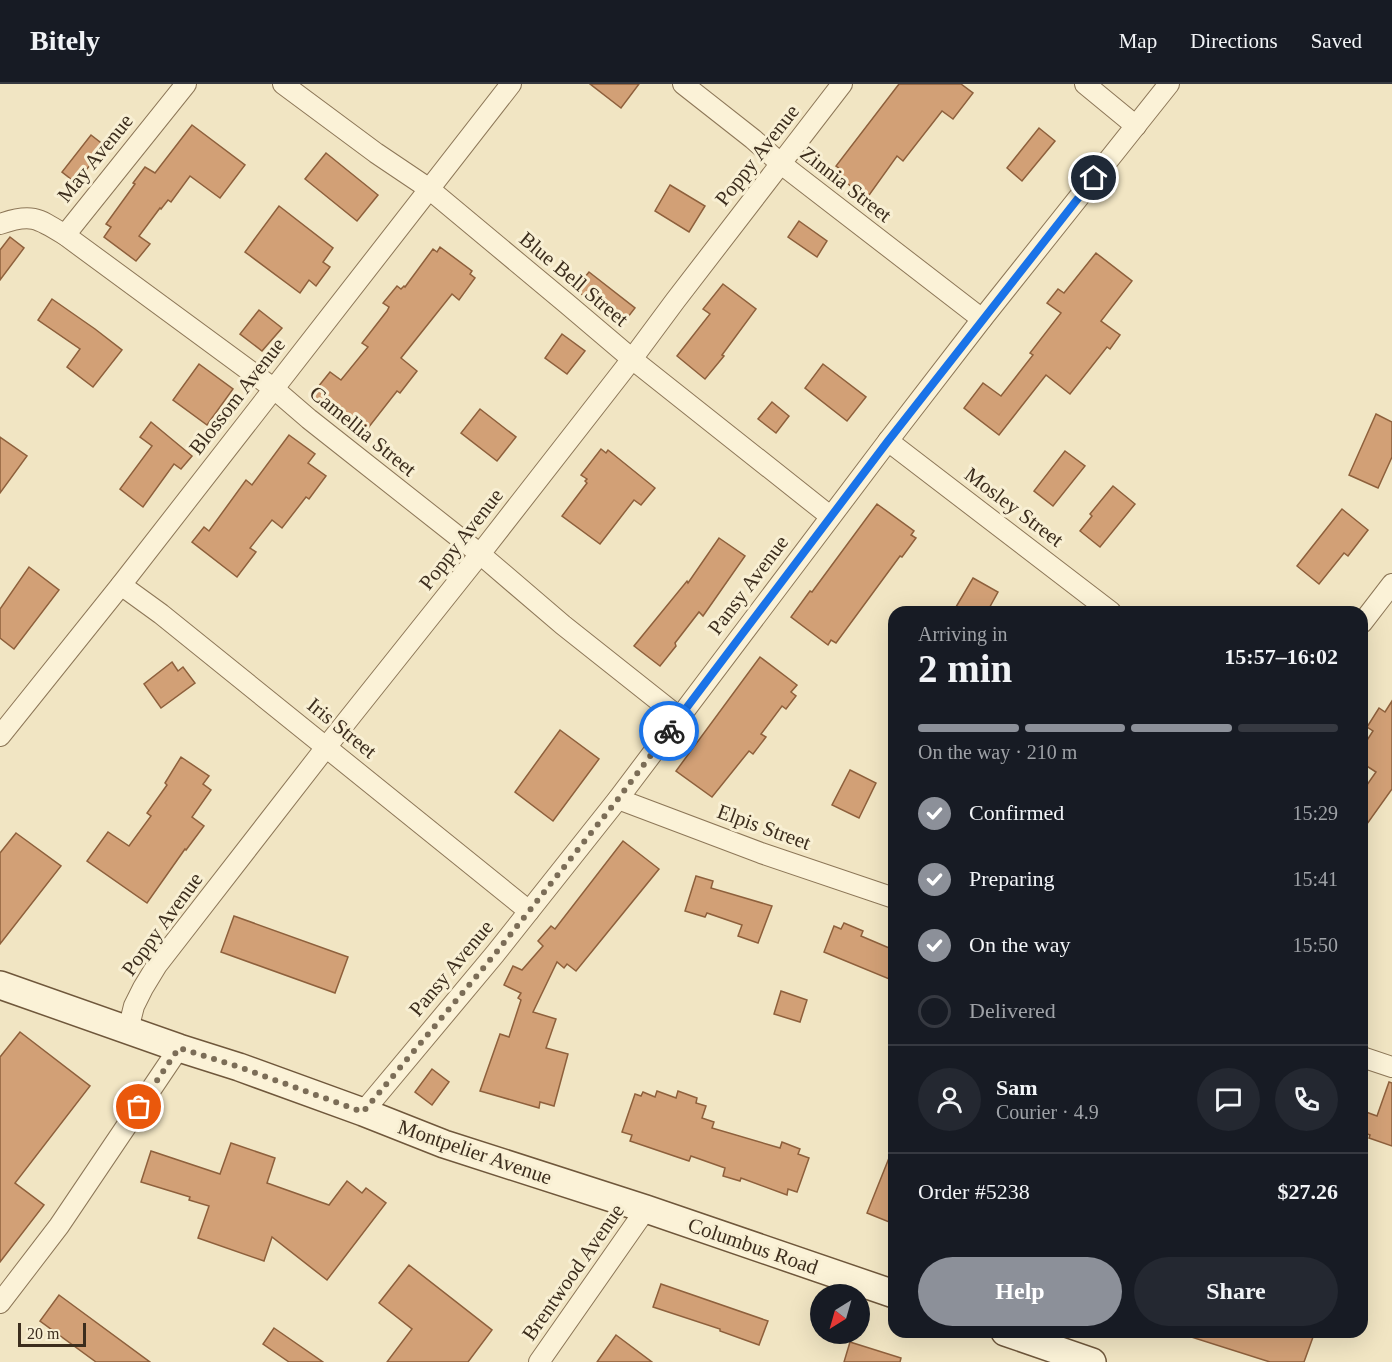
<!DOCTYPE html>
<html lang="en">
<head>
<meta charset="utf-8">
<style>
	:root { --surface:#171b24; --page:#242831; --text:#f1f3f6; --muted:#9ea1a6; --line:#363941; --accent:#8c9099 }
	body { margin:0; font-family:"Times New Roman",serif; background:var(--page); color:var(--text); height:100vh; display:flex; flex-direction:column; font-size:22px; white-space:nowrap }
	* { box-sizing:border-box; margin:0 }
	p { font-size:20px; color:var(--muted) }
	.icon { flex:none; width:33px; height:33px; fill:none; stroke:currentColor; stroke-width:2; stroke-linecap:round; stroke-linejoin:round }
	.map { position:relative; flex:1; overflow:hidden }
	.details { position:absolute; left:888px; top:522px; width:480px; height:732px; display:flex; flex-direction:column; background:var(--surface); border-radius:18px; box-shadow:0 6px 24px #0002 }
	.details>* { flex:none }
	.needle { width:39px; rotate:217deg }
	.controls { position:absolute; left:810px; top:1200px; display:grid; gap:12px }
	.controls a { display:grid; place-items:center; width:60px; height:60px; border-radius:50%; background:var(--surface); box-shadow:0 6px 24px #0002; font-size:30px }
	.scale { position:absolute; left:18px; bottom:15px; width:68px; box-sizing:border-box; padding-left:6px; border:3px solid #3c2d1d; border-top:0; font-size:16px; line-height:21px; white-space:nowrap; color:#3c2d1d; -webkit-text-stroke:4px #f8efd3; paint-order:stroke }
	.pin { position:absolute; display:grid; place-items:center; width:51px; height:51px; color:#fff; margin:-26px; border:3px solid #fff; border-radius:50%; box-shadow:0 2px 6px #0007 }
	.courier { position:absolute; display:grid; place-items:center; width:60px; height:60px; margin:-30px; border:4px solid #1a73e8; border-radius:50%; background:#fff; color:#222; box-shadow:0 2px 8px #0007 }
	.headline em { font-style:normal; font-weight:600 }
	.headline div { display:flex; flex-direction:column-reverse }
	.headline { display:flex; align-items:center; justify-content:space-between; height:102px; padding:0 30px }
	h1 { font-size:39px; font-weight:600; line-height:45px }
	.bar { display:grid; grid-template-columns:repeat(4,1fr); gap:9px 6px; align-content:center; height:72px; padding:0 30px }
	.bar i { height:8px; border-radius:4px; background:var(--line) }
	.bar .active { background:var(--accent) }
	.bar p { grid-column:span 4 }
	.line { display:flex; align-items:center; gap:15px; padding:0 30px; border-top:2px solid var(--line) }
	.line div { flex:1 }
	.round { display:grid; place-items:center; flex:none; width:63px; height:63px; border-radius:32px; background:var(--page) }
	ol { padding:0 30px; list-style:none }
	li { display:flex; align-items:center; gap:18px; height:66px }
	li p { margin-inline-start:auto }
	li .icon { padding:6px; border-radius:50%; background:var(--accent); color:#fff; stroke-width:4 }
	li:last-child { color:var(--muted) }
	li i { width:33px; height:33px; border:3px solid var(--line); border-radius:50% }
	.button { display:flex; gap:12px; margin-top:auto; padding:12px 30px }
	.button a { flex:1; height:69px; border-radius:36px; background:var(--accent); color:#fff; font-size:24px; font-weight:600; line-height:69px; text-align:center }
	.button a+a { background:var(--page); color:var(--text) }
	header { display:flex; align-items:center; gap:36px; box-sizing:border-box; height:84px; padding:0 30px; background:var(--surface); border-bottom:2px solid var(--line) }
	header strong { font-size:28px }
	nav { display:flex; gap:33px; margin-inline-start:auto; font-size:21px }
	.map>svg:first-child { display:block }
	.building { fill:#d2a076; stroke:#8e603c; stroke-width:1.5 }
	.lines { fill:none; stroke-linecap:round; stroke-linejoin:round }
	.street-casing { stroke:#8d7758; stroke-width:22 }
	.secondary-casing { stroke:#6f573b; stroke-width:30 }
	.street { stroke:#fbf2d7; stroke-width:20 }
	.secondary { stroke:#fbf2d7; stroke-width:27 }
	.done { stroke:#7b6d57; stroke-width:6; stroke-dasharray:0 10.8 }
	.route { stroke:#1a73e8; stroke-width:8 }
	.labels { text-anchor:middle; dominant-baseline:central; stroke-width:6; stroke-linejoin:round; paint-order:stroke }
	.street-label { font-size:21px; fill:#3c2d1d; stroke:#f8efd3 }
</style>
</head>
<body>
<header>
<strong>Bitely</strong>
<nav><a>Map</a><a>Directions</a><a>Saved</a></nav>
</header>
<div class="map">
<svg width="1392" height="1278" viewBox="0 0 1392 1278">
	<rect width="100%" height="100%" fill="#f1e5c3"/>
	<!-- building -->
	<g class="building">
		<polygon points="590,0 639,0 621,24"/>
		<polygon points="899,0 961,0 973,9 953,35 942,27 903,77 897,72 867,114 836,91 840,85 836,82"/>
		<polygon points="192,41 245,81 220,114 190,92 171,118 168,116 161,125 160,124 139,152 150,160 136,177 104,153 111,143 106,140 135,100 133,99 145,83 155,89"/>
		<polygon points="1039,44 1055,57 1022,97 1007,84"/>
		<polygon points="91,51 105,62 76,99 62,88"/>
		<polygon points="326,69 378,111 357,137 305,95"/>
		<polygon points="670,101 705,122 689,148 655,127"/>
		<polygon points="279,122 333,164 323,178 330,183 316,202 309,196 300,209 245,168"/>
		<polygon points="799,137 827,157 817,173 788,153"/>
		<polygon points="10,153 24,164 0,196 0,166"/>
		<polygon points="440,163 472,187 470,190 475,194 459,216 452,210 401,274 417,287 400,309 397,307 361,353 310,313 330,288 341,296 368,263 362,259 387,227 389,223 383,219 397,202 401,205 404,202 405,203 433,165 437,168"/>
		<polygon points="1096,169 1132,197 1101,237 1120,251 1110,265 1107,263 1070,310 1046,291 999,351 964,324 983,299 1001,312 1033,271 1030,269 1061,229 1047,219 1058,205 1064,209"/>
		<polygon points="589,188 635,224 621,242 575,205"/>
		<polygon points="723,200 756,225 722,271 724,272 705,295 677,272 710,230 703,225"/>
		<polygon points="52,215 95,245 122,266 93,303 67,283 80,265 38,236"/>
		<polygon points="259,226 282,244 262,267 240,250"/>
		<polygon points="562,250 585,267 567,290 545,274"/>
		<polygon points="199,280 233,305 207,341 173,316"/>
		<polygon points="823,280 866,313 847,337 805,304"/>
		<polygon points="772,318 789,332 776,349 758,335"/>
		<polygon points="480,325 516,353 497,377 461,349"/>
		<polygon points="1376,330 1392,338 1392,373 1378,404 1349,391"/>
		<polygon points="151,338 192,372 181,385 174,380 143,423 120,405 152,362 140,353"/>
		<polygon points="289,351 315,370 308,379 326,392 309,415 306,413 282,444 272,436 250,464 256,468 237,493 192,458 204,443 209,447 246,396 252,401"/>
		<polygon points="0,353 27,372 0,409"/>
		<polygon points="601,365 606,369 608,366 655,404 641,421 634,416 600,460 562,432 587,399 585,397 587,395 581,391"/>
		<polygon points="1065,367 1085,382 1053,422 1034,407"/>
		<polygon points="1113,402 1135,420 1100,463 1080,447 1092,432 1090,430"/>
		<polygon points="877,420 914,447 911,451 916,454 902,473 900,472 836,559 831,556 828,561 791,533 810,507 812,508"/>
		<polygon points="1342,425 1368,446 1348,472 1344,469 1319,500 1297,482"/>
		<polygon points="719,454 745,472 703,532 699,528 675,559 676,562 660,582 634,562 687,497 688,499"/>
		<polygon points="29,483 59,506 14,565 0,554 0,525"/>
		<polygon points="973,494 998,508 987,528 953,528"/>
		<polygon points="760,573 797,601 791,608 796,612 786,625 782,622 761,650 766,653 753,670 749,667 712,713 676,687"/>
		<polygon points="172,578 178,587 183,583 195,599 161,624 144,600"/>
		<polygon points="1392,617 1392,705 1362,747 1362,708 1376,688 1362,679 1362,664 1373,647 1367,643 1379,624 1385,628"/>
		<polygon points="560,646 599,675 553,737 515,708"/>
		<polygon points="181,673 209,692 203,700 211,706 192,733 204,742 186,766 185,765 147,819 87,777 108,748 129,762 151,732 147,729 167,701 165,699"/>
		<polygon points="850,686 876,699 859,734 832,721"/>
		<polygon points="16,749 61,782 0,860 0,769"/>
		<polygon points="623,757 659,785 576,887 567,880 564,884 557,878 533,928 556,935 546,964 568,970 554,1022 540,1018 539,1024 480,1007 500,950 509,953 521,916 518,914 521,909 504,901 513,882 522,886 543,862 538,857 551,842 555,845"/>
		<polygon points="696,792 713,797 711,804 772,822 758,859 738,852 742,841 707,829 705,833 685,827"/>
		<polygon points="234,832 348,873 335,909 221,868"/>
		<polygon points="844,839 863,847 861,852 894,866 894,897 824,868 834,842 841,845"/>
		<polygon points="781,907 807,916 800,938 774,930"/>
		<polygon points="20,948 90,1002 15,1099 44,1121 0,1178 0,973"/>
		<polygon points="432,985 449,998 432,1021 415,1008"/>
		<polygon points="1389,998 1392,999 1392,1062 1369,1054 1370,1051 1362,1048 1362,1039 1366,1028 1377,1032"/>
		<polygon points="657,1007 676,1014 678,1007 697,1014 696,1019 706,1022 702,1034 714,1038 712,1044 780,1064 782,1058 800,1065 798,1070 809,1074 797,1108 788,1105 787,1111 741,1094 740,1097 723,1092 725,1084 691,1072 689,1077 630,1057 632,1051 622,1048 635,1010 641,1012 643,1008 655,1013"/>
		<polygon points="231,1059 275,1074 267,1099 329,1121 347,1097 362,1109 366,1104 386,1119 327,1196 272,1153 264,1177 198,1154 209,1122 189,1116 190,1113 141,1098 151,1067 220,1090"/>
		<polygon points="893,1064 894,1064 894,1140 867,1129"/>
		<polygon points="409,1181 492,1246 468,1278 387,1278 412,1245 379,1219"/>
		<polygon points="661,1200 768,1237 759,1261 720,1247 720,1245 653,1223"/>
		<polygon points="59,1211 150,1278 96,1278 40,1237"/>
		<polygon points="274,1244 323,1278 289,1278 263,1260"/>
		<polygon points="1188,1248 1296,1248 1313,1253 1304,1278 1270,1278 1188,1252"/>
		<polygon points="616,1251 652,1278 597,1278"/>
		<polygon points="850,1258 901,1274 900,1278 844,1278"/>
	</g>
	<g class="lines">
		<!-- street casing -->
		<g class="street-casing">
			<g id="street">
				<polyline points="283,0 376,69 428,104 566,219 632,275 830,432"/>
				<polyline points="683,0 753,55 780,79 982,235"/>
				<polyline points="1085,0 1136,42"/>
				<path d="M0 140C31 129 38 134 65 151L273 304 309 335 480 470 563 541 679 633"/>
				<polyline points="65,151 186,0"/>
				<polyline points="888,357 1111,528"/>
				<polyline points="121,501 161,530 529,827"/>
				<polyline points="1362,539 1392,500"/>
				<polyline points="0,652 121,501 511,0"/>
				<polyline points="618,715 761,769 894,814"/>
				<polyline points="128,946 134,922 143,904 157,881 327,662 480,470 632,275 675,217 842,0"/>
				<polyline points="1362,973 1392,983"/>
				<polyline points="363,1028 495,870 618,715 888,357 982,235 1169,0"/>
				<polyline points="0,1219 59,1142 179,964"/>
				<polyline points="539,1278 646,1125"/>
			</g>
		</g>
		<!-- secondary casing -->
		<g class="secondary-casing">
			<g id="secondary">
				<polyline points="0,901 179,964 239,983 363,1028 444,1060 646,1125 894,1210"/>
				<polyline points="1005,1248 1092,1278"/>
			</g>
		</g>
		<!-- street -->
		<use href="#street" class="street"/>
		<!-- secondary -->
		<use href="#secondary" class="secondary"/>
	</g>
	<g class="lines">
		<!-- done -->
		<polyline class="done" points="139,1023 179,964 239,983 363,1028 495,870 618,715 669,647"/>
		<!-- route -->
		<polyline class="route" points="669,647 888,357 1094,94"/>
	</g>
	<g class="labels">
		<!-- street labels -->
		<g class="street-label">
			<text transform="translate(757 71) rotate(-52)">Poppy Avenue</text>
			<text transform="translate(95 74) rotate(-51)">May Avenue</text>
			<text transform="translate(846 100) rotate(38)">Zinnia Street</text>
			<text transform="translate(574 195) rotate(40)">Blue Bell Street</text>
			<text transform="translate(237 312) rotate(-52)">Blossom Avenue</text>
			<text transform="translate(363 347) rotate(39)">Camellia Street</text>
			<text transform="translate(1014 423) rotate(37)">Mosley Street</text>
			<text transform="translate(461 455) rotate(-52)">Poppy Avenue</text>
			<text transform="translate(748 501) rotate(-53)">Pansy Avenue</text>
			<text transform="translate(342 644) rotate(39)">Iris Street</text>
			<text transform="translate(764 743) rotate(20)">Elpis Street</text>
			<text transform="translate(162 840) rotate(-54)">Poppy Avenue</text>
			<text transform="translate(451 884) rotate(-50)">Pansy Avenue</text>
			<text transform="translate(475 1068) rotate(19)">Montpelier Avenue</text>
			<text transform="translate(753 1162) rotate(19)">Columbus Road</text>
			<text transform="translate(573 1188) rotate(-55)">Brentwood Avenue</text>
		</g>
	</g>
</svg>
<div class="controls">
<a><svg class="needle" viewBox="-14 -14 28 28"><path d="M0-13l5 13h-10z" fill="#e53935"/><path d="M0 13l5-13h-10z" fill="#9ea1a6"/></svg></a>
</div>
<div class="scale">20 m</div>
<div class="pin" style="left:139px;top:1023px;background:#ea580c"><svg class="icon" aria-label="bag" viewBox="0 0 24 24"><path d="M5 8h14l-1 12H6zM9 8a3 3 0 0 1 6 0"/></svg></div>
<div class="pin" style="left:1094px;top:94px;background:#1f2937"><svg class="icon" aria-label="home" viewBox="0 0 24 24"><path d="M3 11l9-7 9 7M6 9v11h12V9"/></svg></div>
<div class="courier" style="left:669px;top:647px"><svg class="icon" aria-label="bike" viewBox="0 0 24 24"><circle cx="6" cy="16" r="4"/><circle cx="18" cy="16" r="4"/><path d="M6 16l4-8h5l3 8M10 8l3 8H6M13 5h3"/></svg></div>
<section class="details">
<div class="headline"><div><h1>2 min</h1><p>Arriving in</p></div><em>15:57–16:02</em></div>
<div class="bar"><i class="active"></i><i class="active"></i><i class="active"></i><i></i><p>On the way · 210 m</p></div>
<ol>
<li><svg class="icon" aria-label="check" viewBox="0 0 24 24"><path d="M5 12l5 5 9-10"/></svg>Confirmed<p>15:29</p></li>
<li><svg class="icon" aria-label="check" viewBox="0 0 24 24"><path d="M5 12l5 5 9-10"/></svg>Preparing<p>15:41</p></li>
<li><svg class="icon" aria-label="check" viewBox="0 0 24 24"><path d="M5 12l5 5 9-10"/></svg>On the way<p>15:50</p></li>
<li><i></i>Delivered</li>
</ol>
<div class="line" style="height:108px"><a class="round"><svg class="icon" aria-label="person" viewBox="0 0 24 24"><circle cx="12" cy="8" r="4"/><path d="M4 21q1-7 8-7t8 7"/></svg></a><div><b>Sam</b><p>Courier · 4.9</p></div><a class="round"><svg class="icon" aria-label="chat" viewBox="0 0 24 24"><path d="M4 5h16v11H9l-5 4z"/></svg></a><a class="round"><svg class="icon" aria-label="phone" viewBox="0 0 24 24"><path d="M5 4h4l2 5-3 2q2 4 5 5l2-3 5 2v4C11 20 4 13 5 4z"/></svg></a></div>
<div class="line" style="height:78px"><div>Order #5238</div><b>$27.26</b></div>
<div class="button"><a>Help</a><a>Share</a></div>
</section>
</div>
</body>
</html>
